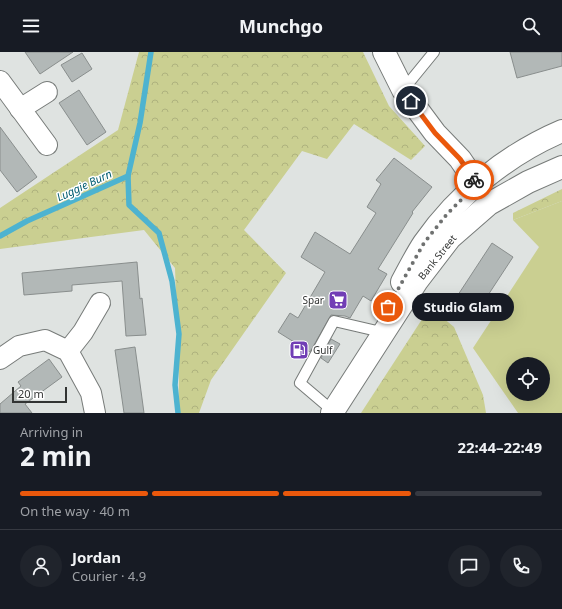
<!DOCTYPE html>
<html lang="en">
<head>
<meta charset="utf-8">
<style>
	:root { --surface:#171b24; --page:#20242c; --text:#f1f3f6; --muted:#9ea1a6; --line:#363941; --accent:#ea580c }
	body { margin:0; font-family:"Noto Sans",sans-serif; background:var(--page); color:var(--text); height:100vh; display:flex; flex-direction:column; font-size:15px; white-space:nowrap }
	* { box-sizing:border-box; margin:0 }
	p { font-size:13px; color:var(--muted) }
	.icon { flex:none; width:22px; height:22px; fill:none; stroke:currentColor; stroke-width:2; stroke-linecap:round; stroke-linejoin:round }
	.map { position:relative; height:361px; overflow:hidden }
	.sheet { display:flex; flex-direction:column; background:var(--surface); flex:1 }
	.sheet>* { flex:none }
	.tools { position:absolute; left:506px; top:305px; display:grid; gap:8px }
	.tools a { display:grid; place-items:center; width:44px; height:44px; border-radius:50%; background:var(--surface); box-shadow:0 4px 16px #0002; font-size:20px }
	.scale { position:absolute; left:12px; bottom:10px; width:55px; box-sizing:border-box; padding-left:4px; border:2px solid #323433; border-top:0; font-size:11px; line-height:14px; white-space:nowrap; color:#323433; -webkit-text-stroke:3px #fff; paint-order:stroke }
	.pin { position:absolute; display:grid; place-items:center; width:34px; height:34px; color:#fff; margin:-17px; border:2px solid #fff; border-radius:50%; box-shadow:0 1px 4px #0007 }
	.courier { position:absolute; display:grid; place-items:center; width:40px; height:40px; margin:-20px; border:3px solid #ea580c; border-radius:50%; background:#fff; color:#222; box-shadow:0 1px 5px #0007 }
	.bubble { position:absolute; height:28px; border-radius:14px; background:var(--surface); box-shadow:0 4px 16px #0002; font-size:13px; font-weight:700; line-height:28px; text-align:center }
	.headline em { font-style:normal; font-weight:700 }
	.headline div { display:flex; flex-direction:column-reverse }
	.headline { display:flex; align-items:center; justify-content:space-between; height:68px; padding:0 20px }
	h1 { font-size:26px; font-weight:700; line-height:30px }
	.bar { display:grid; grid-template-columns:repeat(4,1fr); gap:6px 4px; align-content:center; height:48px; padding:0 20px }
	.bar i { height:5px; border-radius:3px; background:var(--line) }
	.bar .selected { background:var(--accent) }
	.bar p { grid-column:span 4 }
	.line { display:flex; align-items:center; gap:10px; padding:0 20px; border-top:1px solid var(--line) }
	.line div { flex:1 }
	.round { display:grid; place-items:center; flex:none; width:42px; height:42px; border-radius:21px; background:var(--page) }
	header { display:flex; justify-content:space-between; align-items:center; height:52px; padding:0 20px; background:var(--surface); font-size:18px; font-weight:700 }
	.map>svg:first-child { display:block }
	.grass { fill:#cacf91; fill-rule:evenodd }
	.forest { fill:url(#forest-crowns) }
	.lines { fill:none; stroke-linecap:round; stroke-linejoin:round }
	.stream { stroke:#4db3d0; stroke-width:5.5 }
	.building { fill:#b2b8b7; stroke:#898e8d }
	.lane-casing { stroke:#777b79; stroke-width:12 }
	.street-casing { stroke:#777b79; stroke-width:22 }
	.secondary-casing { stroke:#777b79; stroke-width:24 }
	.primary-casing { stroke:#777b79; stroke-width:24 }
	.lane { stroke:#fff; stroke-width:10 }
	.street { stroke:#fff; stroke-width:20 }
	.secondary { stroke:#fff; stroke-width:22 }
	.primary { stroke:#fff; stroke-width:22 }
	.done { stroke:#6f7170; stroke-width:4; stroke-dasharray:0 7.2 }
	.route { stroke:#ea580c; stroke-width:5 }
	.labels { text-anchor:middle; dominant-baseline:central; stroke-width:3; stroke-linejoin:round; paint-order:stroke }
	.street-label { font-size:10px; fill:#323433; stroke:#fff }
	.poi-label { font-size:10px; fill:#323433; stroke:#fff; text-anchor:end }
	.water-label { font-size:11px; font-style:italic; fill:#035d71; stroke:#fff }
</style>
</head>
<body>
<header><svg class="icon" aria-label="menu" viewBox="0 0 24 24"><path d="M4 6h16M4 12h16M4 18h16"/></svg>Munchgo<svg class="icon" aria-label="search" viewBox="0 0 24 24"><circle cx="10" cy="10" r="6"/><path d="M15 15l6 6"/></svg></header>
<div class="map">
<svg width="562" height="361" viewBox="0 0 562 361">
	<defs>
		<pattern id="forest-crowns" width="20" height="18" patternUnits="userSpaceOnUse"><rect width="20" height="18" fill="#cacf91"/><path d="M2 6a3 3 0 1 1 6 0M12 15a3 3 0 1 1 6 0" fill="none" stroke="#aeb27e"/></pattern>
	</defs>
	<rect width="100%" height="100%" fill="#dfe3e1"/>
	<!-- grass -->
	<path class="grass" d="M562 149V361H518L473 296 539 195 513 168ZM513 312H543V342H513Z"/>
	<!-- forest -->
	<g class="forest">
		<polygon points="139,0 363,0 389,54 425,94 411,108 354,72 327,107 302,99 244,178 286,221 211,328 199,361 178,361 179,328 175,216 144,178 0,197 0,156 118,78"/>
		<polygon points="562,137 562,149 513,168 513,161"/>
		<polygon points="430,255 454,275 483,343 486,361 361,361"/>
	</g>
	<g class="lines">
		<!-- stream -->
		<g class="stream">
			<polyline points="128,124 129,153 159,181 172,229 179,282 175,333 178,361"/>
			<polyline points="0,184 27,169 128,124 140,71 151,0"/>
		</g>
	</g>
	<!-- building -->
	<g class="building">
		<polygon points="25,0 73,0 40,22"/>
		<polygon points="510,0 562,0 562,14 517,26"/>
		<polygon points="82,1 92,17 72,30 61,13"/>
		<polygon points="79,38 106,80 87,93 59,51"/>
		<polygon points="0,75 37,125 17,140 0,118"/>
		<polygon points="394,106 432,135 412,160 413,161 378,217 387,222 371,249 363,244 350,266 345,264 331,263 310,300 278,280 290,261 298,266 325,220 301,205 315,180 350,202 376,161 367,155 381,132 376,128"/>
		<polygon points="492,191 513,205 475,263 454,249"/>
		<polygon points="137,210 140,247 142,246 146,283 126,284 122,229 72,233 72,239 24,243 22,221"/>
		<polygon points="331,287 340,292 328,311 321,306"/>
		<polygon points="135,295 144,361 124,361 115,298"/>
		<polygon points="49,307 62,325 25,352 32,361 0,361 0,352 21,334 18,330"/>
	</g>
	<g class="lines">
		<!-- lane casing -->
		<g class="lane-casing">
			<g id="lane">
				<polyline points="403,38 434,0"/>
				<polyline points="333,359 300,331 334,269 377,279"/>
			</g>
		</g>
		<!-- street casing -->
		<g class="street-casing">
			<g id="street">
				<polyline points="0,29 47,93"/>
				<polyline points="20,57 47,40"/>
				<polyline points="68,299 83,280 100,251"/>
				<polyline points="0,307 19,294 45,288 68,299 91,341 95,361"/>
			</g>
		</g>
		<!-- secondary casing -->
		<g class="secondary-casing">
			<polyline id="secondary" points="384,0 403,38 435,81 460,107 477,132"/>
		</g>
		<!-- primary casing -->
		<g class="primary-casing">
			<g id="primary">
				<path d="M402 230C409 217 416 203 424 191 458 142 508 102 562 79"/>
				<polyline points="332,361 417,229 450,186 489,152 528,130 562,115"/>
			</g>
		</g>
		<!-- lane -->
		<use href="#lane" class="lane"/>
		<!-- street -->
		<use href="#street" class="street"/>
		<!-- secondary -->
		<use href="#secondary" class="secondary"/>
		<!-- primary -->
		<use href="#primary" class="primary"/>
	</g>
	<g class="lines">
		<!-- done -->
		<polyline class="done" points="388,255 424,191 447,162 477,132 474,128"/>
		<!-- route -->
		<polyline class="route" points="411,49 435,81 460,107 474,128"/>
	</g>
	<!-- icons -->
	<defs>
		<g id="supermarket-square" transform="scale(1)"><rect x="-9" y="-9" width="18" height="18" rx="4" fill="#713eb5" stroke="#fff"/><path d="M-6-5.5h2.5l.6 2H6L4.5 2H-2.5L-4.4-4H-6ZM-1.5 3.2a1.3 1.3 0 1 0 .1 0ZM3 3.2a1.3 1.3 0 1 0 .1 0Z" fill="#fff"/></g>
		<g id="fuel-square" transform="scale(1)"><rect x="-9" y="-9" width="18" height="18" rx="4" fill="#713eb5" stroke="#fff"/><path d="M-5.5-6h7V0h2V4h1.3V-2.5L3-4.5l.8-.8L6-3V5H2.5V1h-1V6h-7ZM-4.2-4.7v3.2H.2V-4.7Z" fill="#fff"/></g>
	</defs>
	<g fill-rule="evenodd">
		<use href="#supermarket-square" x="338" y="248"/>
		<use href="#fuel-square" x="299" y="298"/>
	</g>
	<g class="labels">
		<!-- street labels -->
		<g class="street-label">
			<text transform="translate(437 205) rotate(-51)">Bank Street</text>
		</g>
		<!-- poi labels -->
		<g class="poi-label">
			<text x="324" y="248">Spar</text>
			<text x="313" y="298" text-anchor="start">Gulf</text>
		</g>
		<!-- water labels -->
		<g class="water-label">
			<text transform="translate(84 133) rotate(-25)">Luggie Burn</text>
		</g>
	</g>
</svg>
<div class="tools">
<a><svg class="icon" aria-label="locate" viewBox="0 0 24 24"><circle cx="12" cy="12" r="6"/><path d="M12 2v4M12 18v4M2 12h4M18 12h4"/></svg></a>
</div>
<div class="scale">20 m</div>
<div class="pin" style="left:388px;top:255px;background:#ea580c"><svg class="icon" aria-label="bag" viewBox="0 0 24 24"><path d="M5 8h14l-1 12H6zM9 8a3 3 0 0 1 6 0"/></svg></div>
<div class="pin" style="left:411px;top:49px;background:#1f2937"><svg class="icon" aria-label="home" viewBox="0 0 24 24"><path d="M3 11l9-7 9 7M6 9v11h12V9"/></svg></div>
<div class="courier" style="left:474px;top:128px"><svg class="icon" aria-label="bike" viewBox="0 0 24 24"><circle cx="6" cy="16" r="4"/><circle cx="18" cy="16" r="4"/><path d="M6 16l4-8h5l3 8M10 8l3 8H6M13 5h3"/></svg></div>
<div class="bubble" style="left:412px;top:241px;width:102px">Studio Glam</div>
</div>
<section class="sheet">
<div class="headline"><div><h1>2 min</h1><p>Arriving in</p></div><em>22:44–22:49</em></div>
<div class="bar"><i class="selected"></i><i class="selected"></i><i class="selected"></i><i></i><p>On the way · 40 m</p></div>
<div class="line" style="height:72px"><a class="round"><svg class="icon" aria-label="person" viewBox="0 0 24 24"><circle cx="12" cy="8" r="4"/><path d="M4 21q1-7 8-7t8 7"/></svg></a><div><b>Jordan</b><p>Courier · 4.9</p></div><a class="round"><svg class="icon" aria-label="chat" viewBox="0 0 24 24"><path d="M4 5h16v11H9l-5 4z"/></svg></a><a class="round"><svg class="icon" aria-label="phone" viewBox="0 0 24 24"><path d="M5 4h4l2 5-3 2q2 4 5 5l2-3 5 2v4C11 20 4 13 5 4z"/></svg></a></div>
</section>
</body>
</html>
